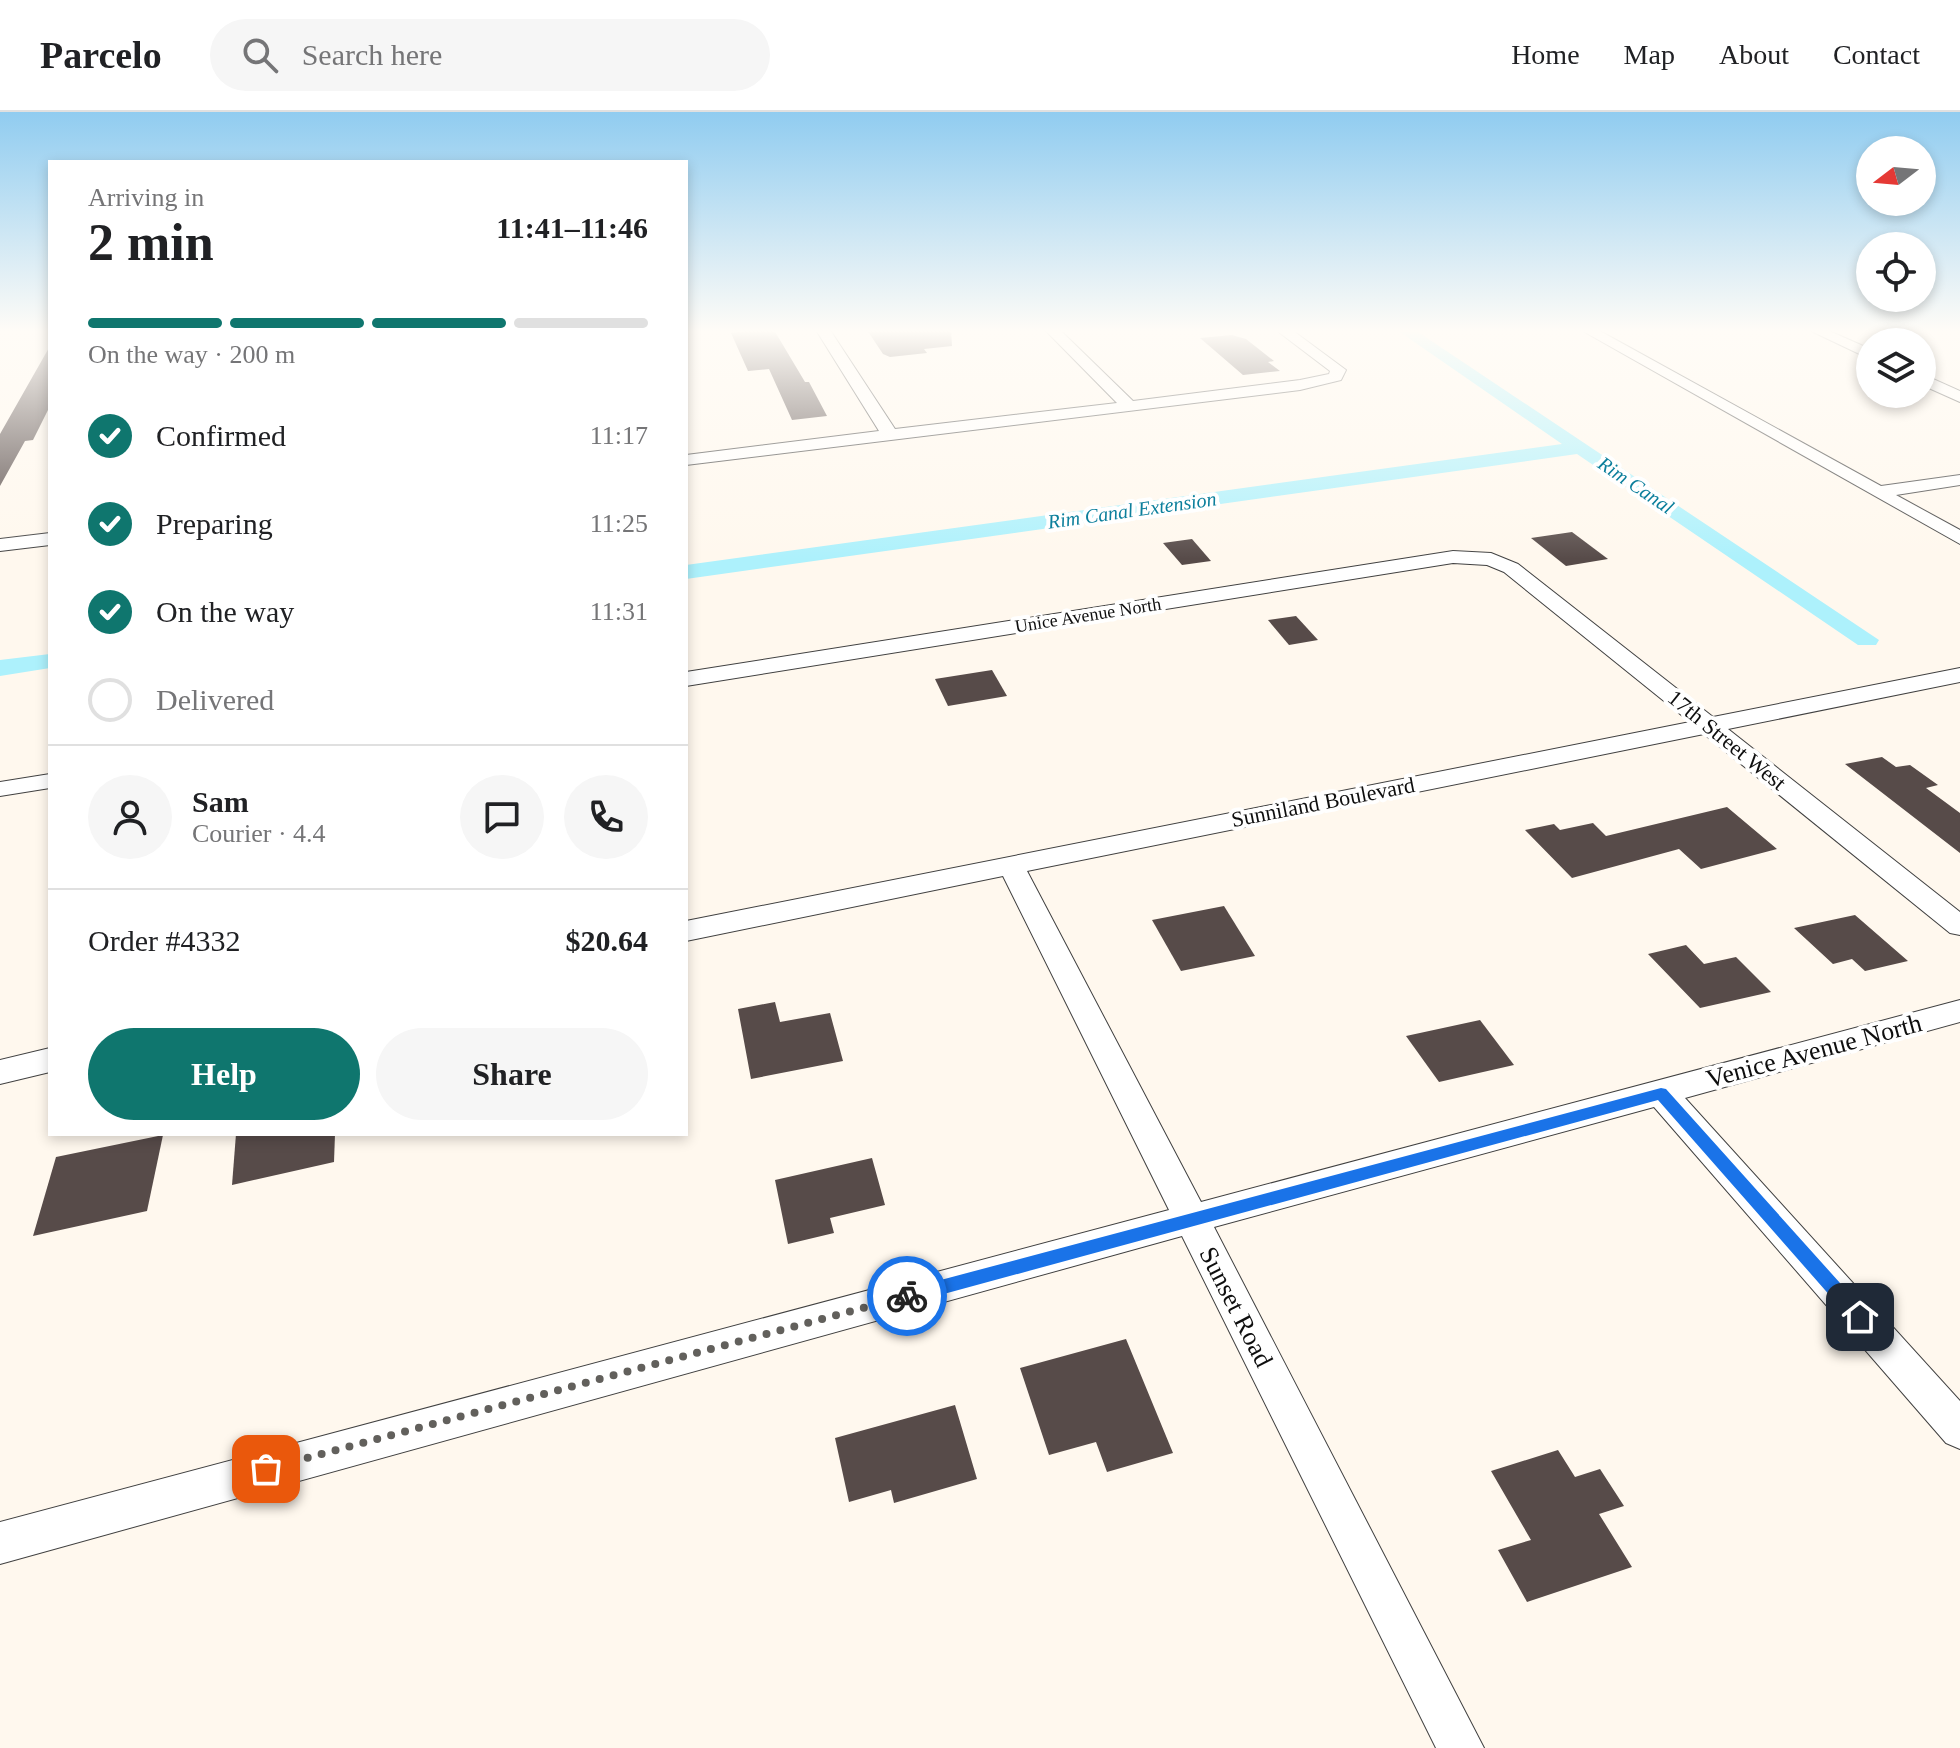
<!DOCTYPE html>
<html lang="en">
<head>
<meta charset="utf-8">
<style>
	:root { --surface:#fff; --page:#f6f6f6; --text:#202124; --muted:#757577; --line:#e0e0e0; --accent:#0f766e }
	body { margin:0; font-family:Georgia,serif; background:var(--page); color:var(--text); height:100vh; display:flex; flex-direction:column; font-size:30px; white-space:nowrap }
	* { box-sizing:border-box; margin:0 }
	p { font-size:26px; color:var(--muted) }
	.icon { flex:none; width:44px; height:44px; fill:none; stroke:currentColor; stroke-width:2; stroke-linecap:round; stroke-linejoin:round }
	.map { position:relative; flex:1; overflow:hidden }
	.panel { position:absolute; left:48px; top:48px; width:640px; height:976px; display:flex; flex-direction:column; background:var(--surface); border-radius:0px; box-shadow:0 4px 12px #0003 }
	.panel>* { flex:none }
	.needle { width:52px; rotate:254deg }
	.tools { position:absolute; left:1856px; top:24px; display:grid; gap:16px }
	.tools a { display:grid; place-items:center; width:80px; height:80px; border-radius:50%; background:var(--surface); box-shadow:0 4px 12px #0003; font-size:40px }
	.pin { position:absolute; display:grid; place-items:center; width:68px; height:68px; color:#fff; margin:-34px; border-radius:16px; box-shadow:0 4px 12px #0006 }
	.courier { position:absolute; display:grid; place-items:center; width:80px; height:80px; margin:-40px; border:6px solid #1a73e8; border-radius:50%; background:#fff; color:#222; box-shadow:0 2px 10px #0007 }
	.head em { font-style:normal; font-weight:700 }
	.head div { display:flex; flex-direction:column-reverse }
	.head { display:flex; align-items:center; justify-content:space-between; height:136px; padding:0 40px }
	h1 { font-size:52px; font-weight:700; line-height:60px }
	.bar { display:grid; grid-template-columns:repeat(4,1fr); gap:12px 8px; align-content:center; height:96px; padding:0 40px }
	.bar i { height:10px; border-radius:6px; background:var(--line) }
	.bar .on { background:var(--accent) }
	.bar p { grid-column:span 4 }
	.line { display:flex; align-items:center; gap:20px; padding:0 40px; border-top:2px solid var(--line) }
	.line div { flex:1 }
	.round { display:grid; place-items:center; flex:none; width:84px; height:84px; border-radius:42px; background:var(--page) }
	ol { padding:0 40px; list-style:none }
	li { display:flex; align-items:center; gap:24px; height:88px }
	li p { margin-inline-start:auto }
	li .icon { padding:8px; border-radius:50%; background:var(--accent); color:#fff; stroke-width:4 }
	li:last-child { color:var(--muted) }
	li i { width:44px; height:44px; border:4px solid var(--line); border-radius:50% }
	.action { display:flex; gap:16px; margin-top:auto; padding:16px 40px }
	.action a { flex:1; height:92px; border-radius:48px; background:var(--accent); color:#fff; font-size:32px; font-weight:700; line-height:92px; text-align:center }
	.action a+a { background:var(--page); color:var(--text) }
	header { display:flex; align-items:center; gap:48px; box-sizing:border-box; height:112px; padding:0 40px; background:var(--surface); border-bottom:2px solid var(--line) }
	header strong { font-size:38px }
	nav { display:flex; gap:44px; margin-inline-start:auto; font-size:28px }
	.search { width:560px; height:72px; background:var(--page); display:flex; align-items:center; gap:20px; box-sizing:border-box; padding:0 28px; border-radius:44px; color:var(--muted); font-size:30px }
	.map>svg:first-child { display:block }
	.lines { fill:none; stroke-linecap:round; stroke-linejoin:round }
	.canal { fill:#adf1fc; fill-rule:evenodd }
	.building { fill:#574b49 }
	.minor-casing { stroke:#414141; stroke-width:2 }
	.minor { fill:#fff; fill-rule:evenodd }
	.route { fill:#1a73e8 }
	.done { stroke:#62605c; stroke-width:8; stroke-dasharray:0 14.4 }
	.labels { text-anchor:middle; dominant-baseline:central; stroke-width:8; stroke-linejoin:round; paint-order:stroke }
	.far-street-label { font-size:18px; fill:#0e0e0e; stroke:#fff }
	.far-water-label { font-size:20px; font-style:italic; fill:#0c7f9c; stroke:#fff }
	.street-label { font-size:22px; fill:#0e0e0e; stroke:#fff }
	.near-street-label { font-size:26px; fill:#0e0e0e; stroke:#fff }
</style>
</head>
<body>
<header>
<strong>Parcelo</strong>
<div class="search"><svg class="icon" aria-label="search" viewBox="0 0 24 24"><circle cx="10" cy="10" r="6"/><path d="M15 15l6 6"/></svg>Search here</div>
<nav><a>Home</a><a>Map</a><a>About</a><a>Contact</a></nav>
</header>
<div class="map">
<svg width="1960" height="1636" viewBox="0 0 1960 1636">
	<rect width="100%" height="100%" fill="#fff8ee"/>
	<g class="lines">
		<!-- canal -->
		<g class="canal">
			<polygon points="1397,218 1415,218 1879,528 1876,533 1858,533 1577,342 686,467 686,453 1562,332"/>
			<polygon points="50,542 50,556 0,564 0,548"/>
		</g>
	</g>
	<!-- building -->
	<g class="building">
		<polygon points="751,218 774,218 805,270 809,270 827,304 792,308 769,257 748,259 731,221"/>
		<polygon points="867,218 951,218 952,234 924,237 927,241 890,245 883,242"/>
		<polygon points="1232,223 1246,227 1274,249 1268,250 1280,259 1243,263 1200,226"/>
		<polygon points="50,234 50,294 33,328 25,329 0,374 0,322"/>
		<polygon points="1572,420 1608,447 1566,454 1531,426"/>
		<polygon points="1192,427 1211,449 1182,453 1163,431"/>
		<polygon points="1296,504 1318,528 1289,533 1268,508"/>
		<polygon points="992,558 1007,584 948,594 935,567"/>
		<polygon points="1882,645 1896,655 1910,653 1938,673 1926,676 1960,701 1960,741 1845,652"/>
		<polygon points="1727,695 1777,737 1701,757 1679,737 1572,766 1525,718 1554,712 1560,718 1593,711 1606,724"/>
		<polygon points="1224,794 1255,844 1181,859 1152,808"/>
		<polygon points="1855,803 1908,849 1865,859 1852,847 1833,852 1794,816"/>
		<polygon points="1686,833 1704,852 1736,845 1771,880 1700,896 1648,842"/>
		<polygon points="775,890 780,910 830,901 843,949 751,967 738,897"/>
		<polygon points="1480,908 1514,953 1439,970 1406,924"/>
		<polygon points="236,1022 335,1022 334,1050 232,1073"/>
		<polygon points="163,1023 147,1099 33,1124 56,1045"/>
		<polygon points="872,1046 885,1093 830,1106 834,1121 788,1132 775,1068"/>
		<polygon points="1126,1227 1173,1341 1107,1360 1096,1330 1049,1343 1020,1256"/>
		<polygon points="955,1293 977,1367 894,1391 891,1378 849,1390 835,1326"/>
		<polygon points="1558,1338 1575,1365 1600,1357 1624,1394 1599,1402 1632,1455 1527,1490 1498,1438 1531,1428 1491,1359"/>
	</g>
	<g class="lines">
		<!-- minor casing -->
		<g class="minor-casing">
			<g id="minor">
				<polygon points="816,218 830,218 895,317 1117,291 1045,218 1060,218 1133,289 1300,268 1329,262 1330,259 1276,218 1292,218 1346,258 1341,268 1300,278 686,353 686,343 879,319"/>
				<polygon points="1581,218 1598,218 1881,374 1960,363 1960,373 1896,383 1960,418 1960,432"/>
				<polygon points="1809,218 1827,218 1870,237 1870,247"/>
				<polygon points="1922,262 1960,279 1960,290 1922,273"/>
				<polygon points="50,421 50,433 0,439 0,427"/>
				<polygon points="1453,439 1491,441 1518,452 1713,605 1960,556 1960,570 1728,617 1960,800 1960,823 1950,821 1704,622 1027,759 1201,1090 1960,888 1960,910 1685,986 1960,1289 1960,1337 1946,1331 1654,995 1214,1115 1484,1636 1436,1636 1182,1124 0,1452 0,1410 1169,1098 1003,764 686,829 686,809 1690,610 1504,460 1487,453 1453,451 686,574 686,560"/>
				<polygon points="50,662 50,676 0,684 0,670"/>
				<polygon points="50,936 50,960 0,972 0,948"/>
			</g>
		</g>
		<!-- minor -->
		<use href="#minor" class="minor"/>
	</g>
	<!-- sky -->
	<linearGradient id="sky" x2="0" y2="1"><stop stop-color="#90ccf0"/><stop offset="0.49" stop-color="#fffcf7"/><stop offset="1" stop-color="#fffcf7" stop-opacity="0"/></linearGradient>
	<rect width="1960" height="447" fill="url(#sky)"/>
	<!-- route -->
	<polygon class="route" points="1661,976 1666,977 1866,1200 1869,1205 1866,1211 1854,1211 1658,988 907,1192 898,1184 907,1177"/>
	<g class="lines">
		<!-- done -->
		<polyline class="done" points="266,1357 907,1184"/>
	</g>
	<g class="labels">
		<!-- far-street labels -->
		<g class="far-street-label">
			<text transform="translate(1088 503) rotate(-9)">Unice Avenue North</text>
		</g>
		<!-- far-water labels -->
		<g class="far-water-label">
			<text transform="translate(1636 373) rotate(34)">Rim Canal</text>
			<text transform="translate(1132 398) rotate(-8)">Rim Canal Extension</text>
		</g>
		<!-- street labels -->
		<g class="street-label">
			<text transform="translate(1727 628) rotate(39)">17th Street West</text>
			<text transform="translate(1323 690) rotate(-11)">Sunniland Boulevard</text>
		</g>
		<!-- near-street labels -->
		<g class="near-street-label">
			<text transform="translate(1814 939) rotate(-15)">Venice Avenue North</text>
			<text transform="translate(1236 1195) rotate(63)">Sunset Road</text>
		</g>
	</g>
</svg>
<div class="tools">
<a><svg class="needle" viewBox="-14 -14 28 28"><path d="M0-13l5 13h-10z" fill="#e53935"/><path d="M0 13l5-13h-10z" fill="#757577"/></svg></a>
<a><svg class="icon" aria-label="locate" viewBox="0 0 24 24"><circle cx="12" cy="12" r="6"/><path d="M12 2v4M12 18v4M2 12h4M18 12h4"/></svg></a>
<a><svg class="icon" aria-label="layers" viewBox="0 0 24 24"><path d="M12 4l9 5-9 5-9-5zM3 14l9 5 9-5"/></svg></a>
</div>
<div class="pin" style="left:266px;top:1357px;background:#ea580c"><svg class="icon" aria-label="bag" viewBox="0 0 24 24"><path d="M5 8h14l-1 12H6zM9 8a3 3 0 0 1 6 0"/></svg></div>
<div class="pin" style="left:1860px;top:1205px;background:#1f2937"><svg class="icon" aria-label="home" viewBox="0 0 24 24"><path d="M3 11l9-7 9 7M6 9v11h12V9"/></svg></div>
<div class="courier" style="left:907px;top:1184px"><svg class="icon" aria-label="bike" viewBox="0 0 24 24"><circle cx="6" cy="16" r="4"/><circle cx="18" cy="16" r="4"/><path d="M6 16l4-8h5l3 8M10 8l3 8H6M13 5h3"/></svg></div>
<section class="panel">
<div class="head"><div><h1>2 min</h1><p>Arriving in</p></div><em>11:41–11:46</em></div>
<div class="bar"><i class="on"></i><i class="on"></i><i class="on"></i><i></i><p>On the way · 200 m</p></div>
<ol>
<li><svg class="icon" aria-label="check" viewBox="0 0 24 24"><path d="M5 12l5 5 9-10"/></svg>Confirmed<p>11:17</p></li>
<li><svg class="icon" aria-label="check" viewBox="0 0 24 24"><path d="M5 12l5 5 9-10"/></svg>Preparing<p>11:25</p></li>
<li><svg class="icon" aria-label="check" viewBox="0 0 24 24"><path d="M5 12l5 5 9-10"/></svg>On the way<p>11:31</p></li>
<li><i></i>Delivered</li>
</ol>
<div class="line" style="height:144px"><a class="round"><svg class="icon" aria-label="person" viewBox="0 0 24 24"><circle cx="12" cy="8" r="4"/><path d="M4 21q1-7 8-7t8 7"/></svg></a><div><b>Sam</b><p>Courier · 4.4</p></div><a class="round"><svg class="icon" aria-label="chat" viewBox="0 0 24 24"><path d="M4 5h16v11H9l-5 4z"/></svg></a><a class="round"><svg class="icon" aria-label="phone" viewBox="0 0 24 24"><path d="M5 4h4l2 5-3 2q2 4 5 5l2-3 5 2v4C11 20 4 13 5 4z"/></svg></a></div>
<div class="line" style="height:104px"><div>Order #4332</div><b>$20.64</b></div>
<div class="action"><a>Help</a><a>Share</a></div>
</section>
</div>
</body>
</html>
